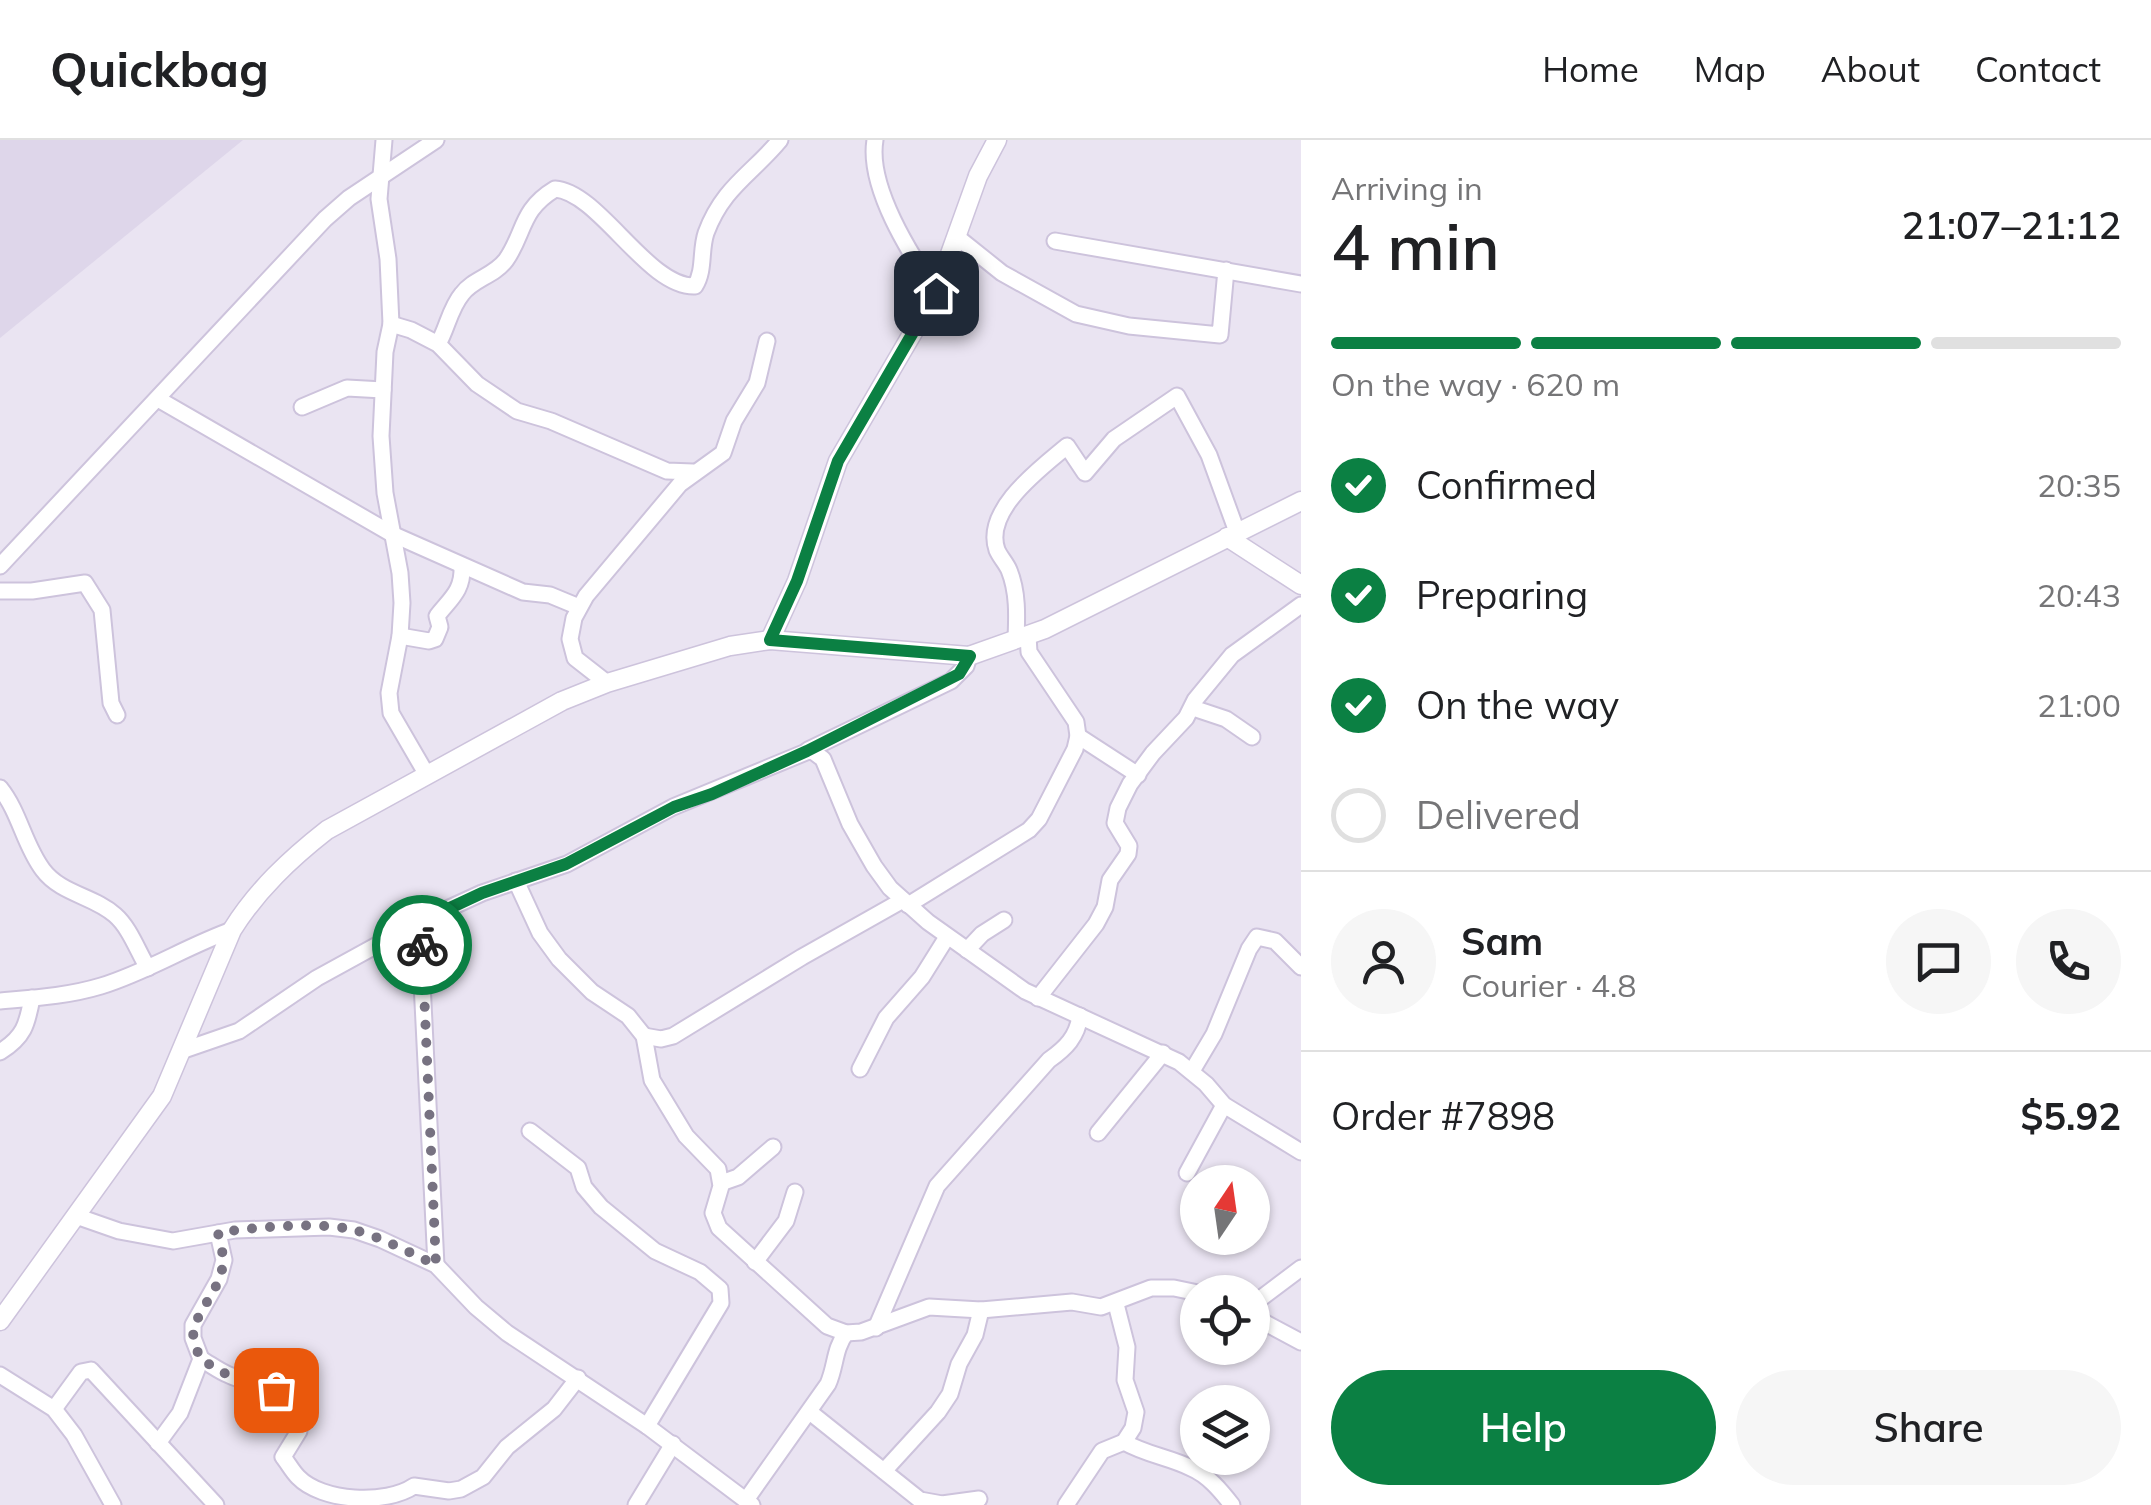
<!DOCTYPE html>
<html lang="en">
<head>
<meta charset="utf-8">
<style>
	:root { --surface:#fff; --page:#f6f6f6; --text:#202124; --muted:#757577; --line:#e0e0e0; --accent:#0b8043 }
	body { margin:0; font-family:Mulish,sans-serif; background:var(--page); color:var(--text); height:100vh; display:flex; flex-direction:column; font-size:38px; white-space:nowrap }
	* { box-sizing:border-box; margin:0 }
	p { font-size:32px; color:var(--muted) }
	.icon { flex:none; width:55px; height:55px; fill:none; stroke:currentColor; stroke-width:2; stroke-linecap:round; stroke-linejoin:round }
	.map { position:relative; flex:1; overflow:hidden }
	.side { display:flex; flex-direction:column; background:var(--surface); width:850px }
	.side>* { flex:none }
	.needle { width:65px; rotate:13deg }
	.controls { position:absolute; left:1180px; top:1025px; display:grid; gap:20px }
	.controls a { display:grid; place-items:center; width:90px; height:90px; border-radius:50%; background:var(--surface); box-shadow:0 2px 8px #0004; font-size:50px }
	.pin { position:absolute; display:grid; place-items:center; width:85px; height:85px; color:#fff; margin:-42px; border-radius:20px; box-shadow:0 5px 15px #0006 }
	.courier { position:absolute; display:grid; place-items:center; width:100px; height:100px; margin:-50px; border:8px solid #0b8043; border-radius:50%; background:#fff; color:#222; box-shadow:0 2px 12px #0007 }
	.overview em { font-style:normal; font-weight:600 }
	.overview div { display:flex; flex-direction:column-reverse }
	.overview { display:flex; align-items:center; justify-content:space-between; height:170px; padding:0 30px }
	h1 { font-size:65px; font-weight:600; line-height:75px }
	.bar { display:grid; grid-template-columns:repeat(4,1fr); gap:15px 10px; align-content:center; height:120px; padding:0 30px }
	.bar i { height:12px; border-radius:8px; background:var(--line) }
	.bar .selected { background:var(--accent) }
	.bar p { grid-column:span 4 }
	.line { display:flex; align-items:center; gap:25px; padding:0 30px; border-top:2px solid var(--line) }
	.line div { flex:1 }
	.round { display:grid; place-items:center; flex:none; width:105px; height:105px; border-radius:52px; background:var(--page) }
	ol { padding:0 30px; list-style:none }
	li { display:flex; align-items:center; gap:30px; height:110px }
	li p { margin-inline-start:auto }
	li .icon { padding:10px; border-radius:50%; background:var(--accent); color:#fff; stroke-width:4 }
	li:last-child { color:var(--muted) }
	li i { width:55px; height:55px; border:5px solid var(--line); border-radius:50% }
	.button { display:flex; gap:20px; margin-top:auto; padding:20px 30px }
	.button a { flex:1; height:115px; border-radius:60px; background:var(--accent); color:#fff; font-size:40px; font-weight:600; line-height:115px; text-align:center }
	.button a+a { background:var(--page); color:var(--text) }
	header { display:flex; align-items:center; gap:60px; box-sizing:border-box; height:140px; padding:0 50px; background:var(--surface); border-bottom:2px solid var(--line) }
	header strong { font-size:48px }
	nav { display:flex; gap:55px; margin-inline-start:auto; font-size:35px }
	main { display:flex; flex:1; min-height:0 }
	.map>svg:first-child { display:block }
	.residential { fill:#ded6ea }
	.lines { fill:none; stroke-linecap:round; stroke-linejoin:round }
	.minor-casing { stroke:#cdc3dc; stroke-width:19 }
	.tertiary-casing { stroke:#cdc3dc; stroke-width:21 }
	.minor { stroke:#fff; stroke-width:15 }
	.tertiary { stroke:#fff; stroke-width:18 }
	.done { stroke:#777281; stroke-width:10; stroke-dasharray:0 18 }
	.route { stroke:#0b8043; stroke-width:12 }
</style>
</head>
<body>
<header>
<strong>Quickbag</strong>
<nav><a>Home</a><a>Map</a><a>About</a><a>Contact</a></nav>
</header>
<main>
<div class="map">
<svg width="1301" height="1365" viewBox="0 0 1301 1365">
	<rect width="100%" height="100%" fill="#eae4f2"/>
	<!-- residential -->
	<polygon class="residential" points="0,0 243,0 0,198"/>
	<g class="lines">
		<!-- minor casing -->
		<g class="minor-casing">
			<g id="minor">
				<polyline points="384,0 379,59 388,119 391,184 385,212 381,296 385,353 400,433 402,463 400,496 389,553 391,573 427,635"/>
				<path d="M875 0C867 47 911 115 936 153"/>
				<polyline points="957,97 1002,133 1076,174 1129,186 1220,195 1226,130"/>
				<polyline points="1055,101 1301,144"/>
				<polyline points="391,184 411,190 438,204 477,244 517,271 551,281 667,331 693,332"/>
				<path d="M438 204C447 189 450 168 462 154 473 139 494 136 506 120 525 93 520 70 555 49 599 52 648 148 695 146 705 130 700 111 706 93 723 47 752 34 780 0"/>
				<polyline points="158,259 392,394 523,452 550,455 579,467"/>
				<polyline points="302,267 347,248 383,250"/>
				<polyline points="0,426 325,79 349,58 436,0"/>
				<polyline points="0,451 32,451 85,443 102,470 111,563 117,575"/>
				<path d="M400 496 429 501 435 499 440 487 437 476C450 459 463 451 462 427"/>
				<path d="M1016 499C1017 476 1018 452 1009 430 1006 423 1000 417 997 410 983 370 1041 328 1067 306L1085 333 1114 299 1177 256 1209 315 1237 392"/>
				<polyline points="607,543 575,518 570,499 574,478 586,456 680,344 723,313 734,281 757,243 767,201"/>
				<polyline points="1193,568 1226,579 1252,597"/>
				<polyline points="1078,596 1138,635"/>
				<polyline points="808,610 951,541 966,526 969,516"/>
				<path d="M0 648C20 673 24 705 43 730 61 754 94 756 115 775 130 788 138 812 148 828"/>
				<polyline points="516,741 540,793 559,819 592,852 628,876 644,896 652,940 686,996 718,1029 721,1046 713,1073 719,1088 827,1186 846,1193 861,1192 929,1167 981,1170 1072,1162 1101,1167 1151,1148 1174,1148 1198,1153"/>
				<polyline points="908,765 1029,690 1039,679 1075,609 1078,596 1076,582 1029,512 1028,496"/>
				<polyline points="419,782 436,1125"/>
				<polyline points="967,810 982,794 1004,780"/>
				<polyline points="1038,858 1096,784 1105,767 1110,740 1128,714 1129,706 1115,683 1118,668 1130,644 1153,613 1186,578 1195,560 1232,515 1301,465"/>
				<path d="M0 861C34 858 68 856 101 846 147 832 187 806 232 790"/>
				<polyline points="644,896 661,899 673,896 802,817 903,760"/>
				<polyline points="184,910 239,891 317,838 419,782 482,753 567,724 673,667 811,610 823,619 850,684 874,726 890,748 928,782 1025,851 1179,922 1206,944 1224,965 1301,1012"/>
				<path d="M0 912C24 897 27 885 32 858"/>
				<polyline points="860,929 886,878 922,837 947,797"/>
				<polyline points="1192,931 1214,894 1249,809 1257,797 1275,801 1301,827"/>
				<polyline points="530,991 578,1028 584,1047 601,1067 655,1111 700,1132 720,1149 721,1163 647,1286"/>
				<polyline points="1098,993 1163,913"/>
				<polyline points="1187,1033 1224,965"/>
				<polyline points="721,1043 738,1037 773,1007"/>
				<polyline points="76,1076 119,1091 173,1101 235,1090 329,1087 354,1090 380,1099 436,1125 476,1167 507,1193 647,1286 752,1365"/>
				<polyline points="755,1122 786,1081 795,1052"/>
				<polyline points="1252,1165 1301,1128"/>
				<polyline points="1252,1176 1301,1202"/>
				<path d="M876 1188 937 1046 1049 920C1066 908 1077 897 1080 876"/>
				<path d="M201 1219C210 1224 219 1231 229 1235 264 1250 292 1246 299 1291L283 1317C288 1323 292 1331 298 1337 322 1362 386 1365 414 1346L449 1351 461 1349 483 1337 507 1307 554 1269 578 1238"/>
				<polyline points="0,1235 54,1269 74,1295 113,1365"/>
				<polyline points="54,1269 81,1232 91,1230 216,1365"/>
				<polyline points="811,1273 920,1360 942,1364 979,1359"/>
				<path d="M1124 1302C1147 1315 1169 1317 1191 1328 1208 1335 1221 1351 1232 1365"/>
				<polyline points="158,1303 180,1273 201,1219 193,1198 193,1185 219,1139 224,1120 218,1093"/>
				<polyline points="884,1331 938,1272 950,1254 959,1224 975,1195 981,1170"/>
				<path d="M746 1360 828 1244C836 1226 834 1209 846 1193"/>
				<polyline points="636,1365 673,1304"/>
				<polyline points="1066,1365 1102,1311 1124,1302 1133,1288 1136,1272 1125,1240 1127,1207 1116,1164"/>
			</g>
		</g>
		<!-- tertiary casing -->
		<g class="tertiary-casing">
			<g id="tertiary">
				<polyline points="1227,397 1301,445"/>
				<polyline points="770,500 797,441 838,321 936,153 978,36 997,0"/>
				<path d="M0 1181 162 956 232 790C257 750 290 719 327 690L562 561 607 543 730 506 770 500 969 516 1045 489 1301 361"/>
			</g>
		</g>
		<!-- minor -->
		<use href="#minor" class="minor"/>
		<!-- tertiary -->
		<use href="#tertiary" class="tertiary"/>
	</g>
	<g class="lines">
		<!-- done -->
		<path class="done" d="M276 1250 226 1234 200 1219 193 1198 194 1185 220 1139 224 1120 218 1093C252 1087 317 1082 350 1089 380 1096 408 1112 436 1125L422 805"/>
		<!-- route -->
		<polyline class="route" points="422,805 420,782 482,753 566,724 674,667 712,654 807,611 959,534 970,516 770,500 797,441 838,321 936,153"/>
	</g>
</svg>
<div class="controls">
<a><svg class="needle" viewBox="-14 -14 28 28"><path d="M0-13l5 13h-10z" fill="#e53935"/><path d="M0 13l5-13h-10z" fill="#757577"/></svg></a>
<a><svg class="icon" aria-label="locate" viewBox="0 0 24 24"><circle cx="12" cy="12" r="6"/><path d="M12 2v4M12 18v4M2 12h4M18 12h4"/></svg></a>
<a><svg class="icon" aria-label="layers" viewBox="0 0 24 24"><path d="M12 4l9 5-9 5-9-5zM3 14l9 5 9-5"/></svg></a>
</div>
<div class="pin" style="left:276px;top:1250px;background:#ea580c"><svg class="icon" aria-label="bag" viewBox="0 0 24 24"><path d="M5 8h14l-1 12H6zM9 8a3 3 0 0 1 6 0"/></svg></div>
<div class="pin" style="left:936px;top:153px;background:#1f2937"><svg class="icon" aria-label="home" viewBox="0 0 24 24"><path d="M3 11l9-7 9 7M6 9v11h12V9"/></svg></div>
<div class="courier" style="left:422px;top:805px"><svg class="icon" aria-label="bike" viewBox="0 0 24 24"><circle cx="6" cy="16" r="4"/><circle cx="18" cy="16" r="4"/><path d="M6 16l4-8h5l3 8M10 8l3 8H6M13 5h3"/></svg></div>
</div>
<section class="side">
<div class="overview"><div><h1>4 min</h1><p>Arriving in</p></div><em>21:07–21:12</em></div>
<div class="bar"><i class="selected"></i><i class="selected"></i><i class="selected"></i><i></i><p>On the way · 620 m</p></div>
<ol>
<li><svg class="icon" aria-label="check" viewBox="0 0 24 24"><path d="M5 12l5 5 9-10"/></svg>Confirmed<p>20:35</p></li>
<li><svg class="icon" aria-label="check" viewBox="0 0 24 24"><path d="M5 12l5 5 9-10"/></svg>Preparing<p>20:43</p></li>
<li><svg class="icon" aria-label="check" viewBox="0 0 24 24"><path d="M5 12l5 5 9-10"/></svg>On the way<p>21:00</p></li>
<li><i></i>Delivered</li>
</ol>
<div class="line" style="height:180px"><a class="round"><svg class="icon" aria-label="person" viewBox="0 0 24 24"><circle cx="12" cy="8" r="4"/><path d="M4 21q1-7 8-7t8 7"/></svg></a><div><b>Sam</b><p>Courier · 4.8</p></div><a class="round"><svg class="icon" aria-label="chat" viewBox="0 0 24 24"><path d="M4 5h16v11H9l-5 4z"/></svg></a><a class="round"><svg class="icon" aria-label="phone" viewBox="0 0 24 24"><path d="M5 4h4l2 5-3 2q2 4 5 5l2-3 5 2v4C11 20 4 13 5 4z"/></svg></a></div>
<div class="line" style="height:130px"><div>Order #7898</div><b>$5.92</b></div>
<div class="button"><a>Help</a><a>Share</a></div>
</section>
</main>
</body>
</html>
